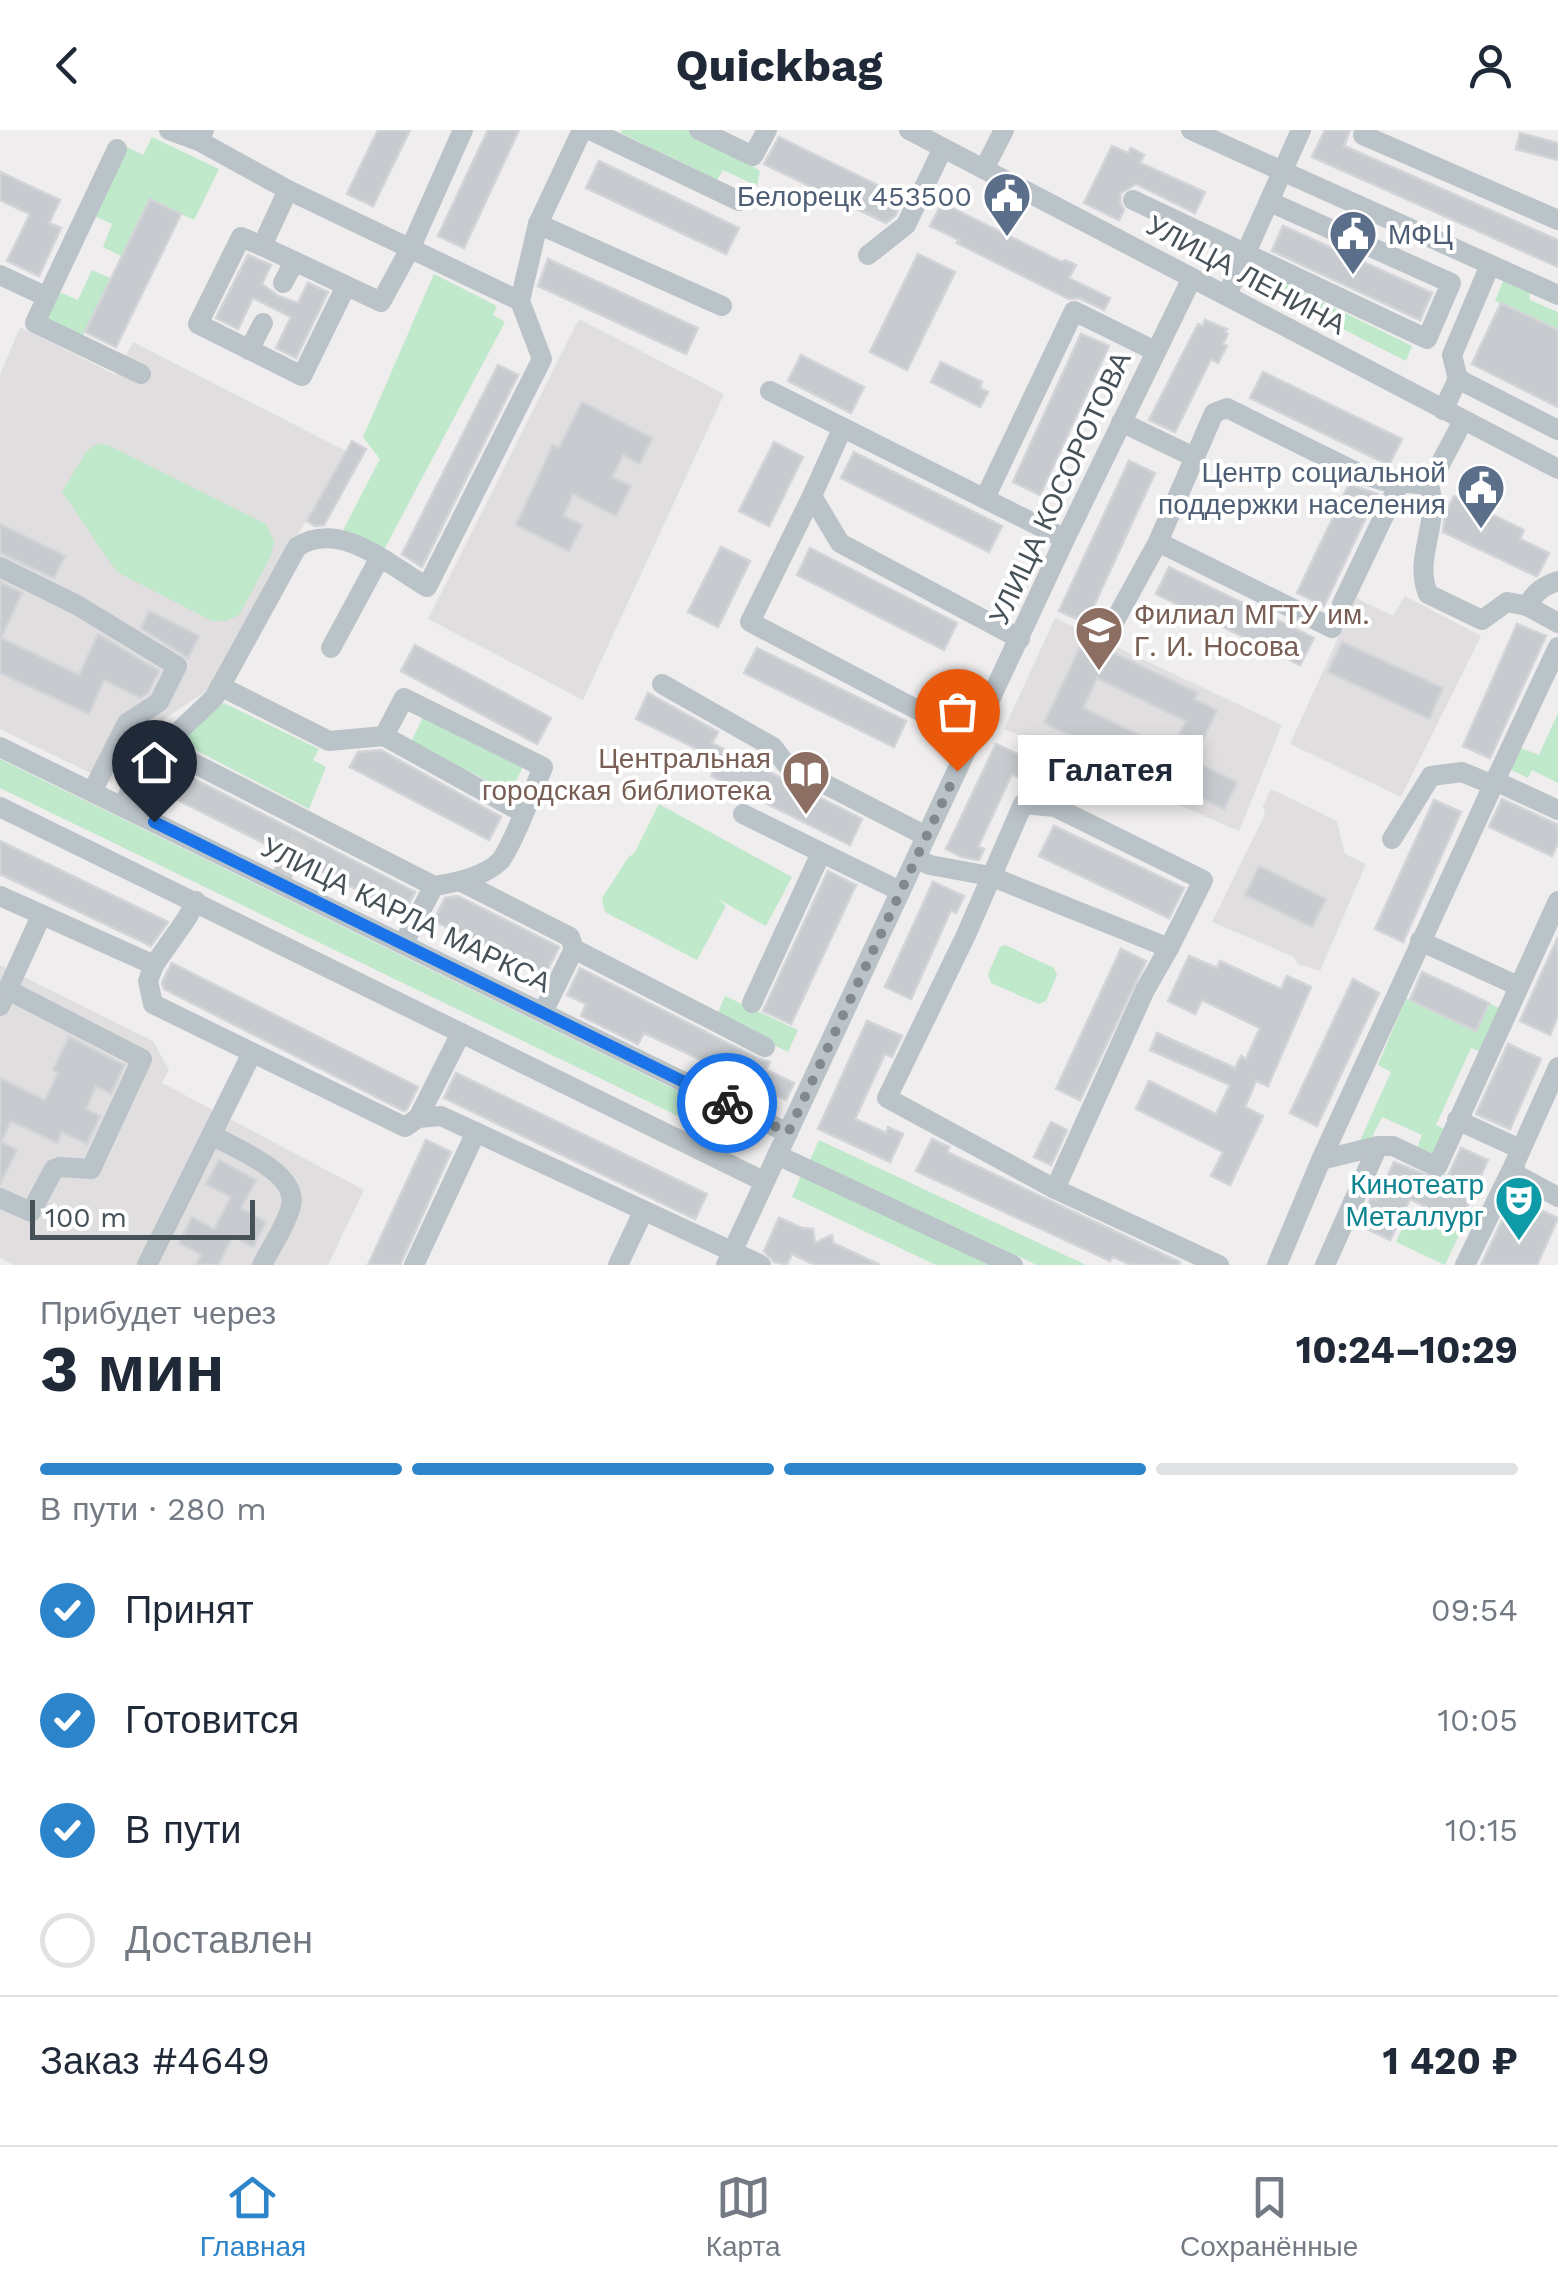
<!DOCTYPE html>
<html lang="ru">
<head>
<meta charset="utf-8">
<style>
	:root { --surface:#fff; --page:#f6f6f7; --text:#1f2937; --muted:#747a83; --line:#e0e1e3; --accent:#2c84cb }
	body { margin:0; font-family:"Work Sans",sans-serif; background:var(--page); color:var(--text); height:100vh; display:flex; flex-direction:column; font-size:38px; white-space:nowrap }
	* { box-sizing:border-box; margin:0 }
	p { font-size:32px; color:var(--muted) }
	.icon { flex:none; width:55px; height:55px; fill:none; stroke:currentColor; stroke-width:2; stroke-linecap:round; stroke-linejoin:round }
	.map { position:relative; height:1135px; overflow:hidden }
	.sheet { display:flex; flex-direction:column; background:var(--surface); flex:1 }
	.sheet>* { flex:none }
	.scale { position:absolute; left:30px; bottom:25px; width:225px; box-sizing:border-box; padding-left:10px; border:5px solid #475258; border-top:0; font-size:28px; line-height:35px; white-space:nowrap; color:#475258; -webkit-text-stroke:8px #fff; paint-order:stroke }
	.pin { position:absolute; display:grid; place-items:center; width:85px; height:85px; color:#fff; margin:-102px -42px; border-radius:50% 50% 50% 0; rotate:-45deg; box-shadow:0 0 10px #0007 }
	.pin .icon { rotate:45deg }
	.courier { position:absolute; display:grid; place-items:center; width:100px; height:100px; margin:-50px; border:8px solid #1a73e8; border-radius:50%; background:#fff; color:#222; box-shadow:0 2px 12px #0007 }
	.bubble { position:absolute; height:70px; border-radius:0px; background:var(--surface); box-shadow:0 5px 15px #0003; font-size:32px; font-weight:700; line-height:70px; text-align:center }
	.overview em { font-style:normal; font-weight:700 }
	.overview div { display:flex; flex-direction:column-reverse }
	.overview { display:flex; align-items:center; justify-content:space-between; height:170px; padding:0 40px }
	h1 { font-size:65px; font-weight:700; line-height:75px }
	.bar { display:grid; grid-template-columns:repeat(4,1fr); gap:15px 10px; align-content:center; height:120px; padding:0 40px }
	.bar i { height:12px; border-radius:8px; background:var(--line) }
	.bar .current { background:var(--accent) }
	.bar p { grid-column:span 4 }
	.line { display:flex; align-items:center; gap:25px; padding:0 40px; border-top:2px solid var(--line) }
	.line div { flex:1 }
	ol { padding:0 40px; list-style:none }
	li { display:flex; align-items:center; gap:30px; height:110px }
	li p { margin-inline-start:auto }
	li .icon { padding:10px; border-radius:50%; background:var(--accent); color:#fff; stroke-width:4 }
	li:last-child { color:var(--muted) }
	li i { width:55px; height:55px; border:5px solid var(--line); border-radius:50% }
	header { display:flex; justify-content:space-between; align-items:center; height:130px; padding:0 40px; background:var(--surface); font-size:45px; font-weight:700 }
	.menu { display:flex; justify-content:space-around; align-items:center; height:140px; border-top:2px solid var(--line); background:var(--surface); font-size:28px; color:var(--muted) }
	.menu a { display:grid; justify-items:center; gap:5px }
	.menu .current { color:var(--accent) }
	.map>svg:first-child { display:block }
	.education { fill:#e0dedf }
	.green { fill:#bfe9ca }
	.building { fill:#c7cbcf; stroke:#d2d4d8; stroke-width:2.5; fill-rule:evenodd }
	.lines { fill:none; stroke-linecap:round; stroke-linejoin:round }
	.minor-tunnel { stroke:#cdcecf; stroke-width:20; stroke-dasharray:20 10; stroke-linecap:butt }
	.minor { stroke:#bac3c8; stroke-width:20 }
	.done { stroke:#82888c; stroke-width:10; stroke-dasharray:0 18 }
	.route { stroke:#1a73e8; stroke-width:12 }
	.labels { text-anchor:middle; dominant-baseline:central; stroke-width:8; stroke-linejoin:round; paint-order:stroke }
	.service-label { font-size:28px; fill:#4e5e75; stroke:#fff; text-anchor:end }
	.street-label { font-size:28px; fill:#475258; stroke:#fff }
	.education-label { font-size:28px; fill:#785e54; stroke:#fff; text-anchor:start }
	.culture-label { font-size:28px; fill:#0d838f; stroke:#fff; text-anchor:end }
</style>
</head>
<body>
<header><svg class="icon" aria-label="back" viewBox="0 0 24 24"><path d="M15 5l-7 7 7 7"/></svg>Quickbag<svg class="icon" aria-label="person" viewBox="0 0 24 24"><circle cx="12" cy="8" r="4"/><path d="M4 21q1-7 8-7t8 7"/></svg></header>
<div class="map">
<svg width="1558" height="1135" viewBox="0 0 1558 1135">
	<rect width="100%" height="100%" fill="#efeded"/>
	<!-- education -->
	<g class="education">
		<polygon points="579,189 724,264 583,570 428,489"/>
		<polygon points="20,197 116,245 133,212 346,321 208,560 131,611 111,653 0,599 0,245"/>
		<polygon points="1405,466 1481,506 1401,667 1290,614 1356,468 1393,486"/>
		<polygon points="1055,488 1282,595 1239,701 1004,599"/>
		<polygon points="1271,659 1337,691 1345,724 1366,734 1320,841 1298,834 1294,827 1212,792 1265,684 1263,676"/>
		<polygon points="0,835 153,911 169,940 162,953 364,1060 328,1135 14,1135 0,1128"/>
	</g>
	<!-- green -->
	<g class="green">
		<polygon points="622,0 694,0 760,41 757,56 723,40 717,50 621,3"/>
		<polygon points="152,7 219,39 194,90 150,70 123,127 103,117 112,94 92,85 125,16 143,25"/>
		<polygon points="92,140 110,148 82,207 45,189 57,161 78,170"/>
		<polygon points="1262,142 1412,216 1406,231 1256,155"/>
		<polygon points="434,144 497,176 493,185 505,192 379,429 340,406 380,329 363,307"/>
		<polygon points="1504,149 1529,159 1530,170 1558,182 1558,200 1495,171"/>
		<polygon points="97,314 108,315 266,394 274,412 271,426 239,485 226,491 212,491 117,442 62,362 86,322"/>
		<polygon points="224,573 319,619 313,630 326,637 309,679 176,610"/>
		<polygon points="425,583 525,633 510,662 411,612"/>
		<polygon points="1558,583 1558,653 1532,640 1528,648 1511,640 1521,618 1539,625"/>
		<polygon points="0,629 721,982 711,1002 0,658"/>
		<polygon points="659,674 792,747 766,796 718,769 726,776 697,830 605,782 602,768 628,728 635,722"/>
		<polygon points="1005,815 1054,838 1057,845 1046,871 1039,874 991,853 988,844 1000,817"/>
		<polygon points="725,866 798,900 788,922 716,887"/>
		<polygon points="1406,868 1476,901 1489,873 1503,880 1484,923 1471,918 1436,995 1448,1001 1437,1028 1417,1019 1422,1005 1382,987 1369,1013 1358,1015 1391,942 1378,935"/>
		<polygon points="819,1010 1086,1135 1037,1135 810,1030"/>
		<polygon points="802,1043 997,1135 936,1135 792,1067"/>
		<polygon points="1411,1080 1460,1103 1445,1135 1396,1112"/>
	</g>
	<!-- building -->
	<g class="building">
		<polygon points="378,0 410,0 373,76 347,64"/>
		<polygon points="488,0 519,0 464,118 438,106"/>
		<polygon points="1325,0 1350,0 1344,16 1558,110 1558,137 1312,27"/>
		<polygon points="1520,3 1558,13 1558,30 1516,19"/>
		<polygon points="779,7 904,68 895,86 886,93 764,34"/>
		<polygon points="1112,16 1128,23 1131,18 1144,25 1140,33 1205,62 1195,83 1136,54 1121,63 1120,72 1124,80 1119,90 1084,73"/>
		<polygon points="599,31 739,98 726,124 586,58"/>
		<polygon points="0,42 60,70 49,93 61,98 39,146 7,131 30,84 0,70"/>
		<polygon points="150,69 181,84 116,217 85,202"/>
		<polygon points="942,73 1062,132 1065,130 1076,135 1069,148 1110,168 1104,180 1079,168 1069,169 957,113 959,110 930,96"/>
		<polygon points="1283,96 1432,163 1420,190 1272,121"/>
		<polygon points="918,124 955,142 907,240 870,222"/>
		<polygon points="248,125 271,135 262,154 278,166 298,173 308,153 328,162 296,228 276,218 291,187 253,168 238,199 216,188"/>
		<polygon points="548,129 698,198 686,224 538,156"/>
		<polygon points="1501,173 1558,200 1558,277 1472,234"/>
		<polygon points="1205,190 1227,199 1225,202 1228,204 1223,214 1227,216 1218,233 1211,229 1175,302 1149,290 1198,194 1203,196"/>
		<polygon points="1081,204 1109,216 1040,365 1013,352"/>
		<polygon points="801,225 864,257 851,283 788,251"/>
		<polygon points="941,232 982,252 980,258 988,262 980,277 931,252"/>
		<polygon points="498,235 518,245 422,437 402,424"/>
		<polygon points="1263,242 1402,309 1389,335 1250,268"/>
		<polygon points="582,272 652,308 640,334 623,325 612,347 631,356 616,386 573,364 563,386 582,395 569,421 516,395 553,315 559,318"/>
		<polygon points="352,311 366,319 324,395 315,396 307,391"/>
		<polygon points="774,312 803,327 769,396 739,381"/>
		<polygon points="854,322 1002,396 989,422 841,348"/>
		<polygon points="1129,331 1155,343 1086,493 1059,481"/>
		<polygon points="1349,354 1377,364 1324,476 1297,463"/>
		<polygon points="1454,366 1524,400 1520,409 1549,423 1538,445 1536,446 1443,402 1445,385"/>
		<polygon points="0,394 65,426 54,448 0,423"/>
		<polygon points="721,417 750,431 718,497 688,482"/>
		<polygon points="810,418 957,493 944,520 797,445"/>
		<polygon points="1169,437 1314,508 1300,535 1156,464"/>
		<polygon points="0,452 22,463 1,508 79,545 98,504 159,541 148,563 140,568 104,550 89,584 0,543"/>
		<polygon points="149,481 199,506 188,528 141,498"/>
		<polygon points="1517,494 1546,506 1490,628 1463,616"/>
		<path d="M1084 509 1198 563 1194 569 1217 580 1193 631 1237 652 1224 679 1044 593ZM1097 548 1186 591 1171 620 1083 578Z"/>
		<polygon points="1342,512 1443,558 1429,589 1328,542"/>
		<polygon points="415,515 551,588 537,614 401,541"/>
		<polygon points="757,518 906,591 894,617 744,543"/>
		<polygon points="648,563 718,602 712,613 862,689 850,715 711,646 719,630 636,589"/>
		<polygon points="996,614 1030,630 1021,649 1012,644 978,717 984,719 979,730 962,727 946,719"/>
		<polygon points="381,620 501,687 489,710 350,637 358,622"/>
		<polygon points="163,633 415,762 404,783 148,655 155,638"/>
		<polygon points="1502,669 1558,695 1558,713 1552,726 1489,697"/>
		<polygon points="1434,670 1461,682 1403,812 1375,799"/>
		<polygon points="1054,696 1184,758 1169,788 1039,726"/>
		<polygon points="0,711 168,792 151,816 0,744"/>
		<polygon points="1259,736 1326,769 1312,797 1245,765"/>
		<polygon points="828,741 856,755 791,894 763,881"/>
		<polygon points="933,752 964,766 956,783 951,780 911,869 885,857"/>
		<polygon points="458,766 559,817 545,845 434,791 445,768"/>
		<polygon points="1558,807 1558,886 1550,905 1520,891"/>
		<polygon points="1121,819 1146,831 1080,970 1056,959"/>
		<polygon points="1189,826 1217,838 1220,831 1281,859 1287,846 1311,857 1268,956 1256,951 1245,977 1263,986 1230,1055 1211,1046 1223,1022 1136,979 1149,951 1216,984 1230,955 1150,920 1157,903 1235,938 1241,926 1246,929 1260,898 1202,870 1195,884 1168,871"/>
		<polygon points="172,833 418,957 407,979 404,981 164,859 162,852"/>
		<polygon points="580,838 759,929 770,932 766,940 794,953 786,970 644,903 638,914 581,886 586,874 567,865"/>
		<polygon points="1422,842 1489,873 1476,901 1410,870"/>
		<polygon points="1353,849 1379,863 1317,996 1290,983"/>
		<polygon points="867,891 902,906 892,927 885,924 855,989 886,1003 888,997 903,1004 890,1032 818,999"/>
		<polygon points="69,907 124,935 111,964 96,956 86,979 100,986 87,1014 62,1002 57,1013 11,991 1,1012 17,1020 0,1054 0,948 45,970 58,943 53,940"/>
		<polygon points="1508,914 1541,929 1510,999 1476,984"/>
		<polygon points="456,943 707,1064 695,1089 444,968"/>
		<polygon points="1051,992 1067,1000 1051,1035 1034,1027"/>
		<polygon points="932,1009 949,1017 947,1022 1180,1132 1178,1135 1131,1135 1113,1127 1110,1131 916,1041"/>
		<polygon points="426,1010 451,1022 400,1135 368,1135"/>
		<polygon points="1461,1018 1488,1030 1460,1093 1410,1069 1390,1110 1359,1095 1371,1068 1376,1070 1394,1032 1439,1050 1449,1044"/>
		<polygon points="219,1030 256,1050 241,1078 266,1092 253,1117 233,1106 218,1135 196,1135 201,1125 179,1113 192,1087 214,1099 231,1067 206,1054"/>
		<polygon points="1513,1068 1558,1088 1537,1135 1481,1135"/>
		<polygon points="779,1088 802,1098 813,1099 815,1113 832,1105 833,1113 880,1135 815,1135 792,1124 787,1135 774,1132 764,1121"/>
	</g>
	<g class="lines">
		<!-- minor-tunnel -->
		<polyline class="minor-tunnel" points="278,753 309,692"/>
		<!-- minor -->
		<g class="minor">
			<polyline points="169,0 199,11"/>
			<polyline points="590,0 739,71"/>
			<polyline points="699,0 753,26 767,0"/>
			<polyline points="909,0 1558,339"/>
			<polyline points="1191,0 1558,165"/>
			<polyline points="1364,0 1363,5 1558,90"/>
			<polyline points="984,39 1004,0"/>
			<polyline points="288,60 262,116 381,172 411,117 463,0"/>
			<polyline points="1133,70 1427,209 1451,153 1270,72"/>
			<polyline points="538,94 722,176"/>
			<polyline points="262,116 241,107 198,194 302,246 346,156"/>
			<polyline points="868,125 906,95 943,18"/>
			<polyline points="0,145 47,167 117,19"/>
			<polyline points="283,153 294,132"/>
			<polyline points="1227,165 1301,0"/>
			<polyline points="47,167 35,193 141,244"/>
			<polyline points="520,171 538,94 582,0"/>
			<polyline points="249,220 263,193"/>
			<polyline points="1458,249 1452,225 1490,135"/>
			<polyline points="770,261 1065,409"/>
			<polyline points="1443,280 1458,249 1558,300"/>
			<path d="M1463 291 1429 355C1441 395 1413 426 1428 464L1482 490 1507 472 1527 476 1558 493"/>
			<polyline points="1121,292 1194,327"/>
			<polyline points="842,299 812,366 840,413 1020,509"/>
			<polyline points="812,366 750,492 973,609"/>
			<polyline points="985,368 1074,181 1155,221"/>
			<polyline points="1158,412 1332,498"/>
			<polyline points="0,437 77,475 177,536 159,572 127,593 92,662"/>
			<polyline points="1342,474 1400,352"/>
			<path d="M1527 476C1535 462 1543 456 1558 451"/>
			<polyline points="1108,503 1158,412 1214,283 1227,278 1358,343 1384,351 1429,355"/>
			<polyline points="1558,517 1495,651 1558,680"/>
			<polyline points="331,518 379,429"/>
			<polyline points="662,554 773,617 786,634 926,706"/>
			<polyline points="220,556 329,611 384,606"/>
			<polyline points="0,617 788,1003"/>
			<path d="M162 617 214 568 297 417C340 389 389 435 427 457L542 229 520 171 288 60 199 11 204 0"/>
			<polyline points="0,677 763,1051"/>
			<polyline points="123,677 144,629 162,617 434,756"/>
			<polyline points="743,684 900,761"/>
			<polyline points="1392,709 1431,646 1462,642 1493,655"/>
			<polyline points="916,728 930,735 990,746 1169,818 1145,860 1055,1059 1219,1135"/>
			<polyline points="462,752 570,807 574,819 765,917"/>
			<polyline points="0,766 154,835 187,788 196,771"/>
			<polyline points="1420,811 1518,856"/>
			<path d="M403 814 434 756C455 753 484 747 500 731 511 719 535 656 543 637L404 568 384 606 523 683"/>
			<polyline points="154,835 148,851 153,874 405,997 418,988"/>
			<polyline points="752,873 821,723"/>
			<polyline points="0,876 41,786"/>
			<polyline points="543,882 574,819"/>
			<polyline points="461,903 418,988 441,986 761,1135"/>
			<polyline points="1558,937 1514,1035 1517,1045 1558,1067"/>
			<polyline points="1457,990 1520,1019"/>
			<path d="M212 1005C236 1019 299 1043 291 1076 286 1096 271 1117 262 1135"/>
			<polyline points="777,1025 1013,1135"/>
			<polyline points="1321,1030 1495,651"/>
			<polyline points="1055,1059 887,968 966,805 1023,674 1055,677 1203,750 1169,818"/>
			<polyline points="0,1068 31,1082 54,1039 60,1037 91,1039 142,929 8,860"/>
			<polyline points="147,1135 252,923"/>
			<polyline points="414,1135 476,1002"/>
			<polyline points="618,1135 643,1082"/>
			<polyline points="726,1135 1065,409 1192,148"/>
			<polyline points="1277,1135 1321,1030 1378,1016 1393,1016 1437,1037 1558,771"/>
			<polyline points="1325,1135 1378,1016"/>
			<polyline points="1465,1135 1514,1035"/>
		</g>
	</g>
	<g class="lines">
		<!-- done -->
		<polyline class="done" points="727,973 788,1003 957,641"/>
		<!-- route -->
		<polyline class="route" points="154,692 727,973"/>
	</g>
	<!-- icons -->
	<defs>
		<g id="civic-pin" transform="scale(2.5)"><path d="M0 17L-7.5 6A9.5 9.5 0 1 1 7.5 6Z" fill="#5c6f8a" stroke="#fff"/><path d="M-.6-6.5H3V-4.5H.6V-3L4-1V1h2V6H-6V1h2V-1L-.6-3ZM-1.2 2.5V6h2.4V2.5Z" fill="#fff"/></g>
		<g id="university-pin" transform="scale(2.5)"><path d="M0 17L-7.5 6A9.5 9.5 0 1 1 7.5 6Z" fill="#8d6e63" stroke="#fff"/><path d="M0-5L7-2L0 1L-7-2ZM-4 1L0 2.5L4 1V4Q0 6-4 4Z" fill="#fff"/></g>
		<g id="library-pin" transform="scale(2.5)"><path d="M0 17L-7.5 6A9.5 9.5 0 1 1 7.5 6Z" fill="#8d6e63" stroke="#fff"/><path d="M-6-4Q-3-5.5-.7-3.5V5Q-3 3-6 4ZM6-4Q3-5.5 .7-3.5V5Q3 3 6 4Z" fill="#fff"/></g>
		<g id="theatre-pin" transform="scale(2.5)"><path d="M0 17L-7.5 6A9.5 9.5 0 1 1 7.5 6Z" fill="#0f9aa8" stroke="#fff"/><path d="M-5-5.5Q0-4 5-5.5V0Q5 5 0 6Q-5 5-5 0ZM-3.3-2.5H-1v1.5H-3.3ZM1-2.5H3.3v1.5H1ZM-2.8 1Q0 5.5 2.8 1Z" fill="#fff"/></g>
	</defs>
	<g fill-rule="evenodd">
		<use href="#civic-pin" x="1007" y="66"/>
		<use href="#civic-pin" x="1353" y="104"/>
		<use href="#civic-pin" x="1481" y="358"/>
		<use href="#university-pin" x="1099" y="500"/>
		<use href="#library-pin" x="806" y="644"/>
		<use href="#theatre-pin" x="1519" y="1070"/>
	</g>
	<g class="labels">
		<!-- service labels -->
		<g class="service-label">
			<text x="972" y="66">Белорецк 453500</text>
			<text x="1388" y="104" text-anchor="start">МФЦ</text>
			<text x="1446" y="342">Центр социальной<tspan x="1446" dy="32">поддержки населения</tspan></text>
		</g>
		<!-- street labels -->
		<g class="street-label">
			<text transform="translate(1246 145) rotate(28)">УЛИЦА ЛЕНИНА</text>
			<text transform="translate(1060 358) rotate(-65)">УЛИЦА КОСОРОТОВА</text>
			<text transform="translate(406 785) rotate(26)">УЛИЦА КАРЛА МАРКСА</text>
		</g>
		<!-- education labels -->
		<g class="education-label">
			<text x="1134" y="484">Филиал МГТУ им.<tspan x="1134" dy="32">Г. И. Носова</tspan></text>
			<text x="771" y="628" text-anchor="end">Центральная<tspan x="771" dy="32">городская библиотека</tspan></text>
		</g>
		<!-- culture labels -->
		<g class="culture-label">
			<text x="1484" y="1054">Кинотеатр<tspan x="1484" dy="32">Металлург</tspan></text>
		</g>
	</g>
</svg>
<div class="scale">100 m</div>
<div class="pin" style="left:957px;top:641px;background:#ea580c"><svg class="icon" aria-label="bag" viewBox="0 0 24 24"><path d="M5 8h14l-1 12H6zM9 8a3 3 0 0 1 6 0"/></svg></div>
<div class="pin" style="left:154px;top:692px;background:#1f2937"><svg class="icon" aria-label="home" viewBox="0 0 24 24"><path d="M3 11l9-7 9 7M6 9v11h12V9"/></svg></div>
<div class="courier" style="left:727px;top:973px"><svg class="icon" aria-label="bike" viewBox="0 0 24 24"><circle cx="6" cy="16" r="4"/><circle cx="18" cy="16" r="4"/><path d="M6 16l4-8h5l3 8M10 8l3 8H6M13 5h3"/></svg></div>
<div class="bubble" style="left:1018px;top:605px;width:185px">Галатея</div>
</div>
<section class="sheet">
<div class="overview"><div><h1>3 мин</h1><p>Прибудет через</p></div><em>10:24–10:29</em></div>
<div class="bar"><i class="current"></i><i class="current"></i><i class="current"></i><i></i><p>В пути · 280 m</p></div>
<ol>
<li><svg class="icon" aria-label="check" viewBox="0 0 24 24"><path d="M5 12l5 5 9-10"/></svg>Принят<p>09:54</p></li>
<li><svg class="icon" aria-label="check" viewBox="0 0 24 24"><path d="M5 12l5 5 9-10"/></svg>Готовится<p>10:05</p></li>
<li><svg class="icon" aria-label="check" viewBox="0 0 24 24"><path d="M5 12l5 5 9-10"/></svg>В пути<p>10:15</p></li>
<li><i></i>Доставлен</li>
</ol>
<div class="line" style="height:130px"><div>Заказ #4649</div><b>1 420 ₽</b></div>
</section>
<nav class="menu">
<a class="current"><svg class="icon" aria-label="home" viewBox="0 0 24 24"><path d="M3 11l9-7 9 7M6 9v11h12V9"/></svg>Главная</a>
<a><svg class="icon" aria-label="map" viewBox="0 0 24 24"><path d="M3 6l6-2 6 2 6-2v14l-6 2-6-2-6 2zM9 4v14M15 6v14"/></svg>Карта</a>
<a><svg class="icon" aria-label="saved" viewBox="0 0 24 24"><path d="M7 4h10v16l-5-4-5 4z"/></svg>Сохранённые</a>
</nav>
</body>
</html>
